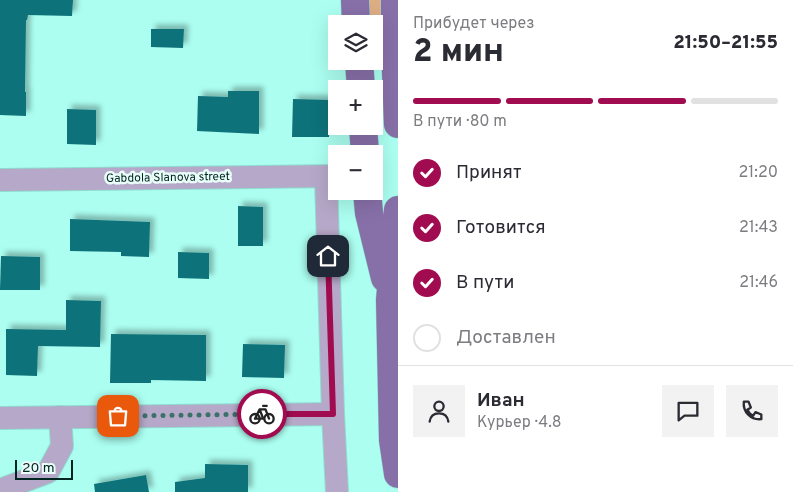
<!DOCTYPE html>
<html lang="ru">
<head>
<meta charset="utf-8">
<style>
	:root { --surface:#fff; --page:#f2f2f3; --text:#2b2b33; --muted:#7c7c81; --line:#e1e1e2; --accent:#a10b4f }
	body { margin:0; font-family:Overpass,sans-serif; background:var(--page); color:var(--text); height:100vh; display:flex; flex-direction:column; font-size:19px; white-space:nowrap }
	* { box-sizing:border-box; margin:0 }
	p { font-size:16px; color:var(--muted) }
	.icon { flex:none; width:28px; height:28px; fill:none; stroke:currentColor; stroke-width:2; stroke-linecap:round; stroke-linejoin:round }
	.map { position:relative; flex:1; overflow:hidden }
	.sheet { display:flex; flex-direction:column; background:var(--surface); width:395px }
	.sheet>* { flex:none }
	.fabs { position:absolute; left:328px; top:15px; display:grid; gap:10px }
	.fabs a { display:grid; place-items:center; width:55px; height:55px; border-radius:0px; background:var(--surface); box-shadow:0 5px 20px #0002; font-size:25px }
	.scale { position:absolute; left:15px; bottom:12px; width:58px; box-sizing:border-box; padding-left:5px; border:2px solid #012521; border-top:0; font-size:14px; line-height:18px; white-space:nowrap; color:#012521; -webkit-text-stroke:4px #eafdf9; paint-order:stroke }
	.pin { position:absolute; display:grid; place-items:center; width:42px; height:42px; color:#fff; margin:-21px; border-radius:10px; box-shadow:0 2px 8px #0006 }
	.courier { position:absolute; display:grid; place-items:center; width:50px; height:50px; margin:-25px; border:4px solid #a10b4f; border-radius:50%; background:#fff; color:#222; box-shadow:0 1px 6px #0007 }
	.headline em { font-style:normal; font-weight:800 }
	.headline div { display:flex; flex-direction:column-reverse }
	.headline { display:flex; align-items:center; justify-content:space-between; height:85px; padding:0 15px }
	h1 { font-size:32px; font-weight:800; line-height:38px }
	.bar { display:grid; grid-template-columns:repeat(4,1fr); gap:8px 5px; align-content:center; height:60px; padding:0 15px }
	.bar i { height:6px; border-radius:4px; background:var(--line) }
	.bar .active { background:var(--accent) }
	.bar p { grid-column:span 4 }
	.line { display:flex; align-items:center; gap:12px; padding:0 15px; border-top:1px solid var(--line) }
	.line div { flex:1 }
	.round { display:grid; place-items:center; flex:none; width:52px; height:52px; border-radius:0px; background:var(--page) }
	ol { padding:0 15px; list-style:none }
	li { display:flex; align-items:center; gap:15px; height:55px }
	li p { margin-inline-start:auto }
	li .icon { padding:5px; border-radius:50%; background:var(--accent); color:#fff; stroke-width:4 }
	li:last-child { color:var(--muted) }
	li i { width:28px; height:28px; border:2px solid var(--line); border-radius:50% }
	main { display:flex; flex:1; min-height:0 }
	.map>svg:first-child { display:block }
	.green { fill:#ddad83 }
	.building { fill:#0f7279; filter:url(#shadow) }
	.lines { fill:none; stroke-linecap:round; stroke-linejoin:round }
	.street-casing { stroke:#90dbcf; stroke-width:24 }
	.primary-casing { stroke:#90dbcf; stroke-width:29 }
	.street { stroke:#b5a8c8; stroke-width:22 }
	.primary { stroke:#8770a8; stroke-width:28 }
	.done { stroke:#3c7169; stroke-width:5; stroke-dasharray:0 9 }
	.route { stroke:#a10b4f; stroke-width:6 }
	.labels { text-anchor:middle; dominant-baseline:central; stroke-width:5; stroke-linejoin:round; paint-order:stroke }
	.street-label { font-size:12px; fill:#012521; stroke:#eafdf9 }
</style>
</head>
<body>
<main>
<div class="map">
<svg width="398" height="492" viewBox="0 0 398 492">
	<defs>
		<filter id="shadow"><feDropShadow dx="4.5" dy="-4.5" stdDeviation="2.5" flood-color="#0004"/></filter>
	</defs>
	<rect width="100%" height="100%" fill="#abfef0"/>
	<!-- green -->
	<polygon class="green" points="367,0 386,0 387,38 374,38 374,24 368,24"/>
	<!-- building -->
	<g class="building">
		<polygon points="0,0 73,0 72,16 28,15 27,20 26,20 25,92 26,92 26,116 0,115"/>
		<polygon points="151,29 184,29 183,48 151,47"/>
		<polygon points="228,91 259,91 259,134 197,131 198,96 228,97"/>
		<polygon points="293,99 330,100 329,137 292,137"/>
		<polygon points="67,109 96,110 96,145 67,144"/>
		<polygon points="238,206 263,207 263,246 238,246"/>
		<polygon points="70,219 150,222 149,257 121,256 121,252 70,251"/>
		<polygon points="178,252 209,253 209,279 178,278"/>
		<polygon points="1,256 40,257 40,290 0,290"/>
		<polygon points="66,300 101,301 100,347 38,346 37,376 6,375 6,329 66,330"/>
		<polygon points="111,334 206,335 206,381 151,380 151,383 110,383"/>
		<polygon points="243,344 285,345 284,378 242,377"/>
		<polygon points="205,464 248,465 248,492 175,492 175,482 205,478"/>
		<polygon points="146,475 149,492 95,492 94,484"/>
	</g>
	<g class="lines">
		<!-- street casing -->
		<g class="street-casing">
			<g id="street">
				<polyline points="326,177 333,414 337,492"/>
				<polyline points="0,180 336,176"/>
				<polyline points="0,418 333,414"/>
				<polyline points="0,490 48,472 62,446 60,417"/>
			</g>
		</g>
		<!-- primary casing -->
		<g class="primary-casing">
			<g id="primary">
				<polyline points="355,0 356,24"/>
				<polyline points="395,0 395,46 398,124"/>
				<polyline points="359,61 361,89"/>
				<polyline points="363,126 365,154"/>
				<polyline points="367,191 369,213 385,278"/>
				<polyline points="398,210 390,300 393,440 398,474"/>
			</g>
		</g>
		<!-- street -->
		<use href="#street" class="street"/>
		<!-- primary -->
		<use href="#primary" class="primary"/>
	</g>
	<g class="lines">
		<!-- done -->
		<polyline class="done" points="118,416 262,414"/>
		<!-- route -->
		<polyline class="route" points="262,414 333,414 328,256"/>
	</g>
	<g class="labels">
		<!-- street labels -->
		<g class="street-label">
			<text transform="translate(168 178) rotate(-1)">Gabdola Slanova street</text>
		</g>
	</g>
</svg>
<div class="fabs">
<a><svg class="icon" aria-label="layers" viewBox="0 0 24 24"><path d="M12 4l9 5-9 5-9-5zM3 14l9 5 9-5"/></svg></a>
<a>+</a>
<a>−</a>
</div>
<div class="scale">20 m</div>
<div class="pin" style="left:118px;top:416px;background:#ea580c"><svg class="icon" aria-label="bag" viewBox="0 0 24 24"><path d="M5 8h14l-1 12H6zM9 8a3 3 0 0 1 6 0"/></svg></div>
<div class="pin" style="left:328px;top:256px;background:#1f2937"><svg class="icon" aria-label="home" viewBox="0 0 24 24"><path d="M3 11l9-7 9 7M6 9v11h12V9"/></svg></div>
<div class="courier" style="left:262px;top:414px"><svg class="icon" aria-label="bike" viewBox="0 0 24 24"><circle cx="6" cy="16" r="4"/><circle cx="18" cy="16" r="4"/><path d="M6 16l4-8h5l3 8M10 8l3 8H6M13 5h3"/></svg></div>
</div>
<section class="sheet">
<div class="headline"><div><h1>2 мин</h1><p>Прибудет через</p></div><em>21:50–21:55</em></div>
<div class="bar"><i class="active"></i><i class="active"></i><i class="active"></i><i></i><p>В пути · 80 m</p></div>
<ol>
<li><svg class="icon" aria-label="check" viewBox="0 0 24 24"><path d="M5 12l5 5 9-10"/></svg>Принят<p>21:20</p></li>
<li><svg class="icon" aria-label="check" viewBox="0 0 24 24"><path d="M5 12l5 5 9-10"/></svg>Готовится<p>21:43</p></li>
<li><svg class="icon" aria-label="check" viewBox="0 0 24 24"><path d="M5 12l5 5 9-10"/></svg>В пути<p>21:46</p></li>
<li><i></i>Доставлен</li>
</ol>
<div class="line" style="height:90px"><a class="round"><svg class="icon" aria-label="person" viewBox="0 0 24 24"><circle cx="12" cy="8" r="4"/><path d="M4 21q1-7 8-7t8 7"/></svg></a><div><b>Иван</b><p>Курьер · 4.8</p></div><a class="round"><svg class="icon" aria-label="chat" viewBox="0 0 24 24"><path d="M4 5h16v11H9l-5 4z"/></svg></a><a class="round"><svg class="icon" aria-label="phone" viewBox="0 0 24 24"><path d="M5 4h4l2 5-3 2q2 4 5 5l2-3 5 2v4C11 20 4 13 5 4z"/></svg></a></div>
</section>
</main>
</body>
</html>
